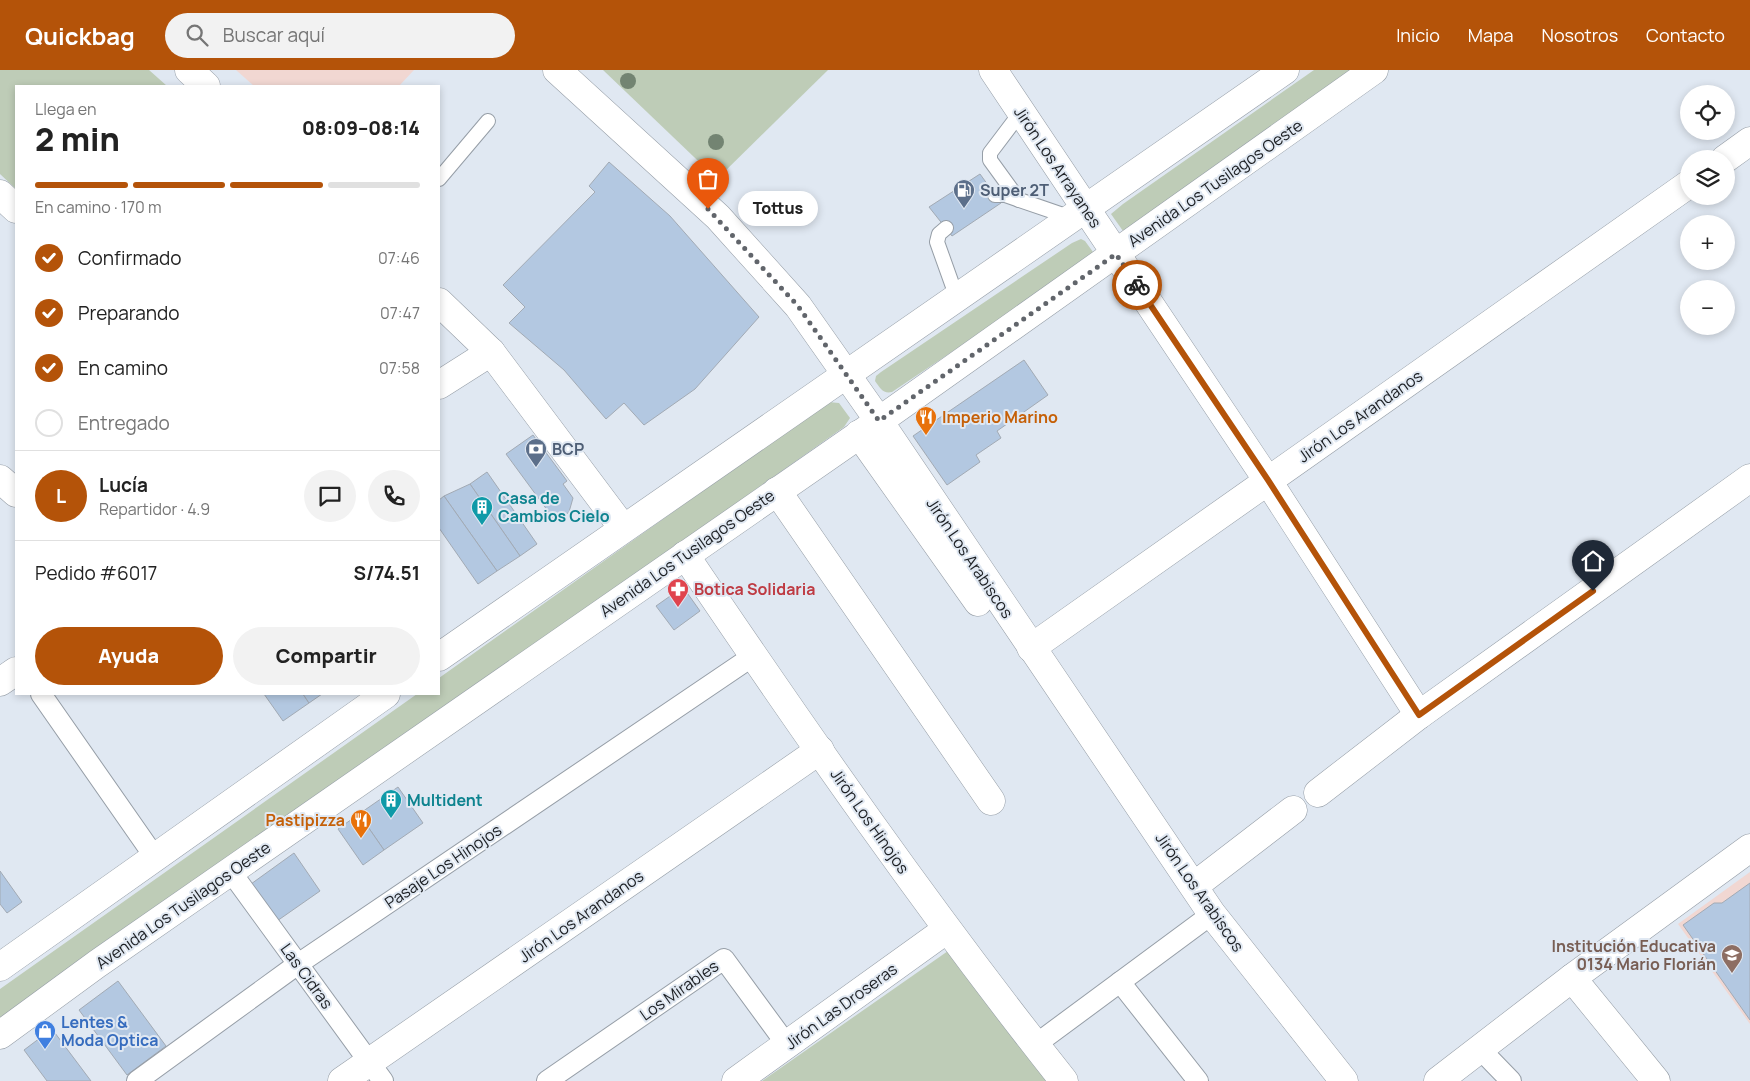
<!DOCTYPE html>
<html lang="es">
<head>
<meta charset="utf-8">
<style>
	:root { --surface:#fff; --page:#f2f2f2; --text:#222; --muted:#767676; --line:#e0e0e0; --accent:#b45309 }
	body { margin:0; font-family:Manrope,sans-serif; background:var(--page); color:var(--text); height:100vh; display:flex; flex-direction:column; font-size:19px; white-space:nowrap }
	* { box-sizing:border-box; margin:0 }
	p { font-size:16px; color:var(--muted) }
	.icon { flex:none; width:28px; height:28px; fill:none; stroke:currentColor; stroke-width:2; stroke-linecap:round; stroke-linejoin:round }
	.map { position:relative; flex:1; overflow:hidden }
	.sheet { position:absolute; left:15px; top:15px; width:425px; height:610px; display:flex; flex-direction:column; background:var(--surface); border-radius:0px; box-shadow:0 2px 8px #0003 }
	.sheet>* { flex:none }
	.buttons { position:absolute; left:1680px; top:15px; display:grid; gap:10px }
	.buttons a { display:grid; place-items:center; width:55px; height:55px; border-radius:50%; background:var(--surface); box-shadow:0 2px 8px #0003; font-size:25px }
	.pin { position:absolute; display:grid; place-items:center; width:42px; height:42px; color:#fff; margin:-51px -21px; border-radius:50% 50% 50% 0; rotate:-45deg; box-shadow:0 0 5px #0007 }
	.pin .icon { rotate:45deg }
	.courier { position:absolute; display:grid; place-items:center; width:50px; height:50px; margin:-25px; border:4px solid #b45309; border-radius:50%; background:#fff; color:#222; box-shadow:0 1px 6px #0007 }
	.bubble { position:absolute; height:35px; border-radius:18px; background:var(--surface); box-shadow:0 2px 8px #0003; font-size:16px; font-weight:800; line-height:35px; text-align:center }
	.summary em { font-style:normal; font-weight:800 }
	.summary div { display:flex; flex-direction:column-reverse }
	.summary { display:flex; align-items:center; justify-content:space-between; height:85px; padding:0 20px }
	h1 { font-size:32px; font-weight:800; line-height:38px }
	.bar { display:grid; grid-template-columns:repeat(4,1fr); gap:8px 5px; align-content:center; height:60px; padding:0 20px }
	.bar i { height:6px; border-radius:4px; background:var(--line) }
	.bar .current { background:var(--accent) }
	.bar p { grid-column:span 4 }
	.line { display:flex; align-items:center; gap:12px; padding:0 20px; border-top:1px solid var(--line) }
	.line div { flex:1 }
	.round { display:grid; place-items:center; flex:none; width:52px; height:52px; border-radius:26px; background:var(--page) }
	ol { padding:0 20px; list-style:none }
	li { display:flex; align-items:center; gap:15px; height:55px }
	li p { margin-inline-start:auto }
	li .icon { padding:5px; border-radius:50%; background:var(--accent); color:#fff; stroke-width:4 }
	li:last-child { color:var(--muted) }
	li i { width:28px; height:28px; border:2px solid var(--line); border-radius:50% }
	.button { display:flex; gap:10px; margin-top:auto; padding:10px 20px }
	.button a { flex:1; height:58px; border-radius:30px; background:var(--accent); color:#fff; font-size:20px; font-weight:800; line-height:58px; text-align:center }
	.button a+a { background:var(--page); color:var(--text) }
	header { display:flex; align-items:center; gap:30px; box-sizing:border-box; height:70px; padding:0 25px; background:var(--accent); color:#fff }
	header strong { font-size:24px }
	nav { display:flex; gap:28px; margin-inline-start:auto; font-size:18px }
	.search { width:350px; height:45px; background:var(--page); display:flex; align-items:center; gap:12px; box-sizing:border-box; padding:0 18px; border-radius:28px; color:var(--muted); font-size:19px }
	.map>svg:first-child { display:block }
	.education { fill:#f1d7d2 }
	.green { fill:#beccb7 }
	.building { fill:#b3c8e1; stroke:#a2aab4 }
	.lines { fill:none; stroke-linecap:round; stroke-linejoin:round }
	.service-casing { stroke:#969ea7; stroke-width:16 }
	.pedestrian-casing { stroke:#969ea7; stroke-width:22 }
	.minor-casing { stroke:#969ea7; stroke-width:29 }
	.primary-casing { stroke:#969ea7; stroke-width:29 }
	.service { stroke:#fff; stroke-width:14 }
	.pedestrian { stroke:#fff; stroke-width:20 }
	.minor { stroke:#fff; stroke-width:28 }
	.primary { stroke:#fff; stroke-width:28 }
	.tree { fill:#738472 }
	.done { stroke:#61656b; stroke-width:5; stroke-dasharray:0 9 }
	.route { stroke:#b45309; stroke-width:6 }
	.labels { text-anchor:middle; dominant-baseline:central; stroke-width:4; stroke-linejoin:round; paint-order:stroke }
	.street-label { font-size:16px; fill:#1c1f23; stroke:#e0e8f2 }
	.service-label { font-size:16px; font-weight:bold; fill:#4e5e75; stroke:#e0e8f2; text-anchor:start }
	.food-label { font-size:16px; font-weight:bold; fill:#c56008; stroke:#e0e8f2; text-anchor:start }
	.culture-label { font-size:16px; font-weight:bold; fill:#0d838f; stroke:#e0e8f2; text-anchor:start }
	.health-label { font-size:16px; font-weight:bold; fill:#be3a42; stroke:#e0e8f2; text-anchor:start }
	.education-label { font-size:16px; font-weight:bold; fill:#785e54; stroke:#e0e8f2; text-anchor:end }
	.shop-label { font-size:16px; font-weight:bold; fill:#366cbe; stroke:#e0e8f2; text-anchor:start }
</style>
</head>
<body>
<header>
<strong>Quickbag</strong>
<div class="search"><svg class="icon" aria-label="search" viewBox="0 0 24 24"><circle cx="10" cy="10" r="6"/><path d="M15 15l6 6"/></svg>Buscar aquí</div>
<nav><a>Inicio</a><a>Mapa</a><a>Nosotros</a><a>Contacto</a></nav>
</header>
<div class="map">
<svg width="1750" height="1011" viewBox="0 0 1750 1011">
	<rect width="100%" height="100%" fill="#e0e8f2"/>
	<!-- education -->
	<g class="education">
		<polygon points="236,0 414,0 399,16 254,16"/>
		<polygon points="1750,802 1750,954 1678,854"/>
	</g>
	<!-- green -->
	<g class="green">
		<polygon points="0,0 149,0 167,16 16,16 16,119 0,104"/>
		<polygon points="603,0 828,0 717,109"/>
		<polygon points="1314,0 1357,0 1127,162 1123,161 1111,144 1123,134"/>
		<path d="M1081 169 1085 171 1093 182 1089 190 892 322C883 324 880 318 875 311L876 306 881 302 1072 173Z"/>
		<polygon points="828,332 839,333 850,348 844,357 0,954 0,919 417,624 439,624 439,608"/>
		<polygon points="948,881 1050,1011 762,1011"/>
	</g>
	<!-- building -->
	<g class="building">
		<polygon points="609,92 670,146 759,247 695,319 644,355 624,333 606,349 564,300 509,253 525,237 503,215 595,122 589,116"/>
		<polygon points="980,104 1001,133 952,166 929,137"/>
		<polygon points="1024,290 1048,325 997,361 1001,368 976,385 980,392 947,415 913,366"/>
		<polygon points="533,365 567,411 563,414 573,428 569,442 556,452 506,384"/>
		<polygon points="487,402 537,474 520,486 470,414"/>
		<polygon points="470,414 520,486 497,501 444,426"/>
		<polygon points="444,426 497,501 478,514 439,458 439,430"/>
		<polygon points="683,517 700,541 674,560 656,536"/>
		<polygon points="264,624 303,624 309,633 283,651"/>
		<polygon points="303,624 322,624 309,633"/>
		<polygon points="398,717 423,753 384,780 359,744"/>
		<polygon points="359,744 384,780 363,795 338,759"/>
		<polygon points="294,783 320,821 277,851 251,814"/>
		<polygon points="0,801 22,832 7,843 0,834"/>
		<polygon points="1750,813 1750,950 1683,855 1714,833 1722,833"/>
		<polygon points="118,911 166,976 127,1005 79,940"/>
		<polygon points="52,959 91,1011 47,1011 24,980"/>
	</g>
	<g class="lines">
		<!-- service casing -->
		<g class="service-casing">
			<g id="service">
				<polyline points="439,109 488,51"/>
				<polyline points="995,125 1005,125 1072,148"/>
				<polyline points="1019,130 990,90 990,83 1021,42"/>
				<polyline points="946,158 939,164 937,172 957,228"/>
			</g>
		</g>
		<!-- pedestrian casing -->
		<g class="pedestrian-casing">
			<g id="pedestrian">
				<polyline points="41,624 154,786"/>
				<polyline points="231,802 383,1011"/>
				<polyline points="1120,912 1198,1011"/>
				<polyline points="1035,975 1212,844"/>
				<polyline points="1480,979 1511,1011"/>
				<polyline points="137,1011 298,894 753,586"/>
				<polyline points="547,1011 724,889 787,975"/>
			</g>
		</g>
		<!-- minor casing -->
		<g class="minor-casing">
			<g id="minor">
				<polyline points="189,0 206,16"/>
				<polyline points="557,0 718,147 798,236 879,351 1212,844 1344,1011"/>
				<polyline points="993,0 1268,411 1419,645"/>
				<polyline points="1725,89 1750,71"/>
				<polyline points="0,124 16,139"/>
				<polyline points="439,232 491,282 623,458"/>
				<polyline points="439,315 491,282"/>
				<polyline points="859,364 978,532"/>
				<polyline points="0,409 16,423"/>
				<polyline points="777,421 991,731"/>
				<path d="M685 485C806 664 929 841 1064 1011"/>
				<polyline points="1031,578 1689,114"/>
				<polyline points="0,612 16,601"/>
				<polyline points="1318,723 1419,645 1750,408"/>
				<polyline points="1194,816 1293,740"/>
				<polyline points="1572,908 1656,1011"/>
				<polyline points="342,1011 820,680"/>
				<polyline points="736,1011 946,860"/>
				<polyline points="1438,1011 1572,908 1750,778"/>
			</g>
		</g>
		<!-- primary casing -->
		<g class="primary-casing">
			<g id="primary">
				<polyline points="439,587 1285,0"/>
				<polyline points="0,897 386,624"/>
				<polyline points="0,965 97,894 879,351 1374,0"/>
			</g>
		</g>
		<!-- service -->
		<use href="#service" class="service"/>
		<!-- pedestrian -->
		<use href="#pedestrian" class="pedestrian"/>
		<!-- minor -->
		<use href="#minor" class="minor"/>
		<!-- primary -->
		<use href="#primary" class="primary"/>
	</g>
	<!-- trees -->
	<g class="tree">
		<circle cx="628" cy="11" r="8"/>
		<circle cx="716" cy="72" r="8"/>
	</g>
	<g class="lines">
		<!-- done -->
		<polyline class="done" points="708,139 798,236 879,351 1116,184 1137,215"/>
		<!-- route -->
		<polyline class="route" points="1137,215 1268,410 1419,645 1593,521"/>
	</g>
	<!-- icons -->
	<defs>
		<g id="fuel-pin" transform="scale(1.125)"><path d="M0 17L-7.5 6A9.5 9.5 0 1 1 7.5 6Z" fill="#5c6f8a" stroke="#e0e8f2"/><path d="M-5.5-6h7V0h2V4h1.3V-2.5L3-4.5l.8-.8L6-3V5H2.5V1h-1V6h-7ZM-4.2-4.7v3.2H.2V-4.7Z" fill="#fff"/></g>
		<g id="restaurant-pin" transform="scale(1.125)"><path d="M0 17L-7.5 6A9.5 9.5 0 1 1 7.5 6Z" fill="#e8710a" stroke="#e0e8f2"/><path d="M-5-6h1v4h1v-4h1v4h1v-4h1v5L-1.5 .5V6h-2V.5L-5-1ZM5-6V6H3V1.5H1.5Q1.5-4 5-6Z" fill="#fff"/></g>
		<g id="bank-pin" transform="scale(1.125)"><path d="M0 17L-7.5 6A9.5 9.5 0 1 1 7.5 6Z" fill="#5c6f8a" stroke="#e0e8f2"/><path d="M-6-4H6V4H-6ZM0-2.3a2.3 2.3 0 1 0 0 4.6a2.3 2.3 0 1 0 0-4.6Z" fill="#fff"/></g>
		<g id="building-pin" transform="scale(1.125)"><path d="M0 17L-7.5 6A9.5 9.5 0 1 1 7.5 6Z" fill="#0f9aa8" stroke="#e0e8f2"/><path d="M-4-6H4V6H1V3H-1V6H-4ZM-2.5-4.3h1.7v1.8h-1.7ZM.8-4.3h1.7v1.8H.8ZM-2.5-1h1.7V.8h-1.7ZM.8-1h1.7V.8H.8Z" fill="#fff"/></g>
		<g id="pharmacy-pin" transform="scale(1.125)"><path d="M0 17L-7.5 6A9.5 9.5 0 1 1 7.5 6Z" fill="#e0444e" stroke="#e0e8f2"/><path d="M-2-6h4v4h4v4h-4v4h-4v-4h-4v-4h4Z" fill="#fff"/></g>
		<g id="school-pin" transform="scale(1.125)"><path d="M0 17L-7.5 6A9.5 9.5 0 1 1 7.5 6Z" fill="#8d6e63" stroke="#e0e8f2"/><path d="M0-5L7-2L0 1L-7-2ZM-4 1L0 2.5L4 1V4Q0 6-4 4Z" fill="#fff"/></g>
		<g id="shop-pin" transform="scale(1.125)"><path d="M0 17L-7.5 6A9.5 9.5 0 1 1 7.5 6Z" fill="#3f7fe0" stroke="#e0e8f2"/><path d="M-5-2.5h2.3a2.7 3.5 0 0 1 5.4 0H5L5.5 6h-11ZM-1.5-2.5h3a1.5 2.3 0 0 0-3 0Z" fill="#fff"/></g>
	</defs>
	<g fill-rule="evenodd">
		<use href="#fuel-pin" x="964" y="120"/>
		<use href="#restaurant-pin" x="926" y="347"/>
		<use href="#bank-pin" x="536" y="379"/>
		<use href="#building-pin" x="482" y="437"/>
		<use href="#pharmacy-pin" x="678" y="519"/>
		<use href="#building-pin" x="391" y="730"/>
		<use href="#restaurant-pin" x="361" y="750"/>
		<use href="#school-pin" x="1732" y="885"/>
		<use href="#shop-pin" x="45" y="961"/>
	</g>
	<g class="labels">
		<!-- street labels -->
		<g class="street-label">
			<text transform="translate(1058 97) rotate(56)">Jirón Los Arrayanes</text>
			<text transform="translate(1215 113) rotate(-35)">Avenida Los Tusilagos Oeste</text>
			<text transform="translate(1360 346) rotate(-35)">Jirón Los Arandanos</text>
			<text transform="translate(687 483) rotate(-35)">Avenida Los Tusilagos Oeste</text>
			<text transform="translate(970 488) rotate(56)">Jirón Los Arabiscos</text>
			<text transform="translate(870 751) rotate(55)">Jirón Los Hinojos</text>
			<text transform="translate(443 796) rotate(-34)">Pasaje Los Hinojos</text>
			<text transform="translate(1200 822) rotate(55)">Jirón Los Arabiscos</text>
			<text transform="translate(183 835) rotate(-35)">Avenida Los Tusilagos Oeste</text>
			<text transform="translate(581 846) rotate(-35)">Jirón Los Arandanos</text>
			<text transform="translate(307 906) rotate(54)">Las Cidras</text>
			<text transform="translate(679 920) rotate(-35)">Los Mirables</text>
			<text transform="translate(841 936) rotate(-36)">Jirón Las Droseras</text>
		</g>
		<!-- service labels -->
		<g class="service-label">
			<text x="980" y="120">Super 2T</text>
			<text x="552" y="379">BCP</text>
		</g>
		<!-- food labels -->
		<g class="food-label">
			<text x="942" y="347">Imperio Marino</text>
			<text x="345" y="750" text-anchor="end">Pastipizza</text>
		</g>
		<!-- culture labels -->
		<g class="culture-label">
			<text x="498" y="428">Casa de<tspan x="498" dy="18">Cambios Cielo</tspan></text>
			<text x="407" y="730">Multident</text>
		</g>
		<!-- health labels -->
		<g class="health-label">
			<text x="694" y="519">Botica Solidaria</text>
		</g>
		<!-- education labels -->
		<g class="education-label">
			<text x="1716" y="876">Institución Educativa<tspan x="1716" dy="18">0134 Mario Florián</tspan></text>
		</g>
		<!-- shop labels -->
		<g class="shop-label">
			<text x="61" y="952">Lentes &amp;<tspan x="61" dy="18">Moda Optica</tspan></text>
		</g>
	</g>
</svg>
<div class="buttons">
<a><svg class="icon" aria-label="locate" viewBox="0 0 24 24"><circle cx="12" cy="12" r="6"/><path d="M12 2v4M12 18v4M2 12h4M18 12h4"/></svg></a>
<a><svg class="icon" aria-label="layers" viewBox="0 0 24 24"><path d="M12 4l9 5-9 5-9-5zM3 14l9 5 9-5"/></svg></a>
<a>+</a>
<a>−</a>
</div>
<div class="pin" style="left:708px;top:139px;background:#ea580c"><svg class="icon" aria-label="bag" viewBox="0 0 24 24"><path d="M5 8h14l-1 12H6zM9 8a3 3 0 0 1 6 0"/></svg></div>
<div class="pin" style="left:1593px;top:521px;background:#1f2937"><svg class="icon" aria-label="home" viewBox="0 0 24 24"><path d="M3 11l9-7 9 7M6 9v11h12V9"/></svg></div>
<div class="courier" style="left:1137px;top:215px"><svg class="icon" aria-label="bike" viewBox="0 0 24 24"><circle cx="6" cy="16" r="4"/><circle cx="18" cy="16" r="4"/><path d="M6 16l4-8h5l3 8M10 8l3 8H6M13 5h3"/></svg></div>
<div class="bubble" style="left:738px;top:121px;width:80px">Tottus</div>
<section class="sheet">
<div class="summary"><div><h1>2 min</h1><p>Llega en</p></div><em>08:09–08:14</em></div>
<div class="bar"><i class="current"></i><i class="current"></i><i class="current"></i><i></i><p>En camino · 170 m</p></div>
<ol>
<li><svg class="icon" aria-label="check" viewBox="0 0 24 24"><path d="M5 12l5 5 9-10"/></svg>Confirmado<p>07:46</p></li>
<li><svg class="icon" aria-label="check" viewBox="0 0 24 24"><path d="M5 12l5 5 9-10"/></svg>Preparando<p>07:47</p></li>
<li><svg class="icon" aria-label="check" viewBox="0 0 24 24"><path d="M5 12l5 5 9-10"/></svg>En camino<p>07:58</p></li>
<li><i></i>Entregado</li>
</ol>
<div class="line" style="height:90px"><b class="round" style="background:var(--accent);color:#fff">L</b><div><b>Lucía</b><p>Repartidor · 4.9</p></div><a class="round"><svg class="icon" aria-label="chat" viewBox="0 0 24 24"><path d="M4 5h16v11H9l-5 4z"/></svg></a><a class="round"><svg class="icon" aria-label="phone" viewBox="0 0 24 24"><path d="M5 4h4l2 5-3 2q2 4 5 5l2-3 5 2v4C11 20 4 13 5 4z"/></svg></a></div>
<div class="line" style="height:65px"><div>Pedido #6017</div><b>S/74.51</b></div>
<div class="button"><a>Ayuda</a><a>Compartir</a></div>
</section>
</div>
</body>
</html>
